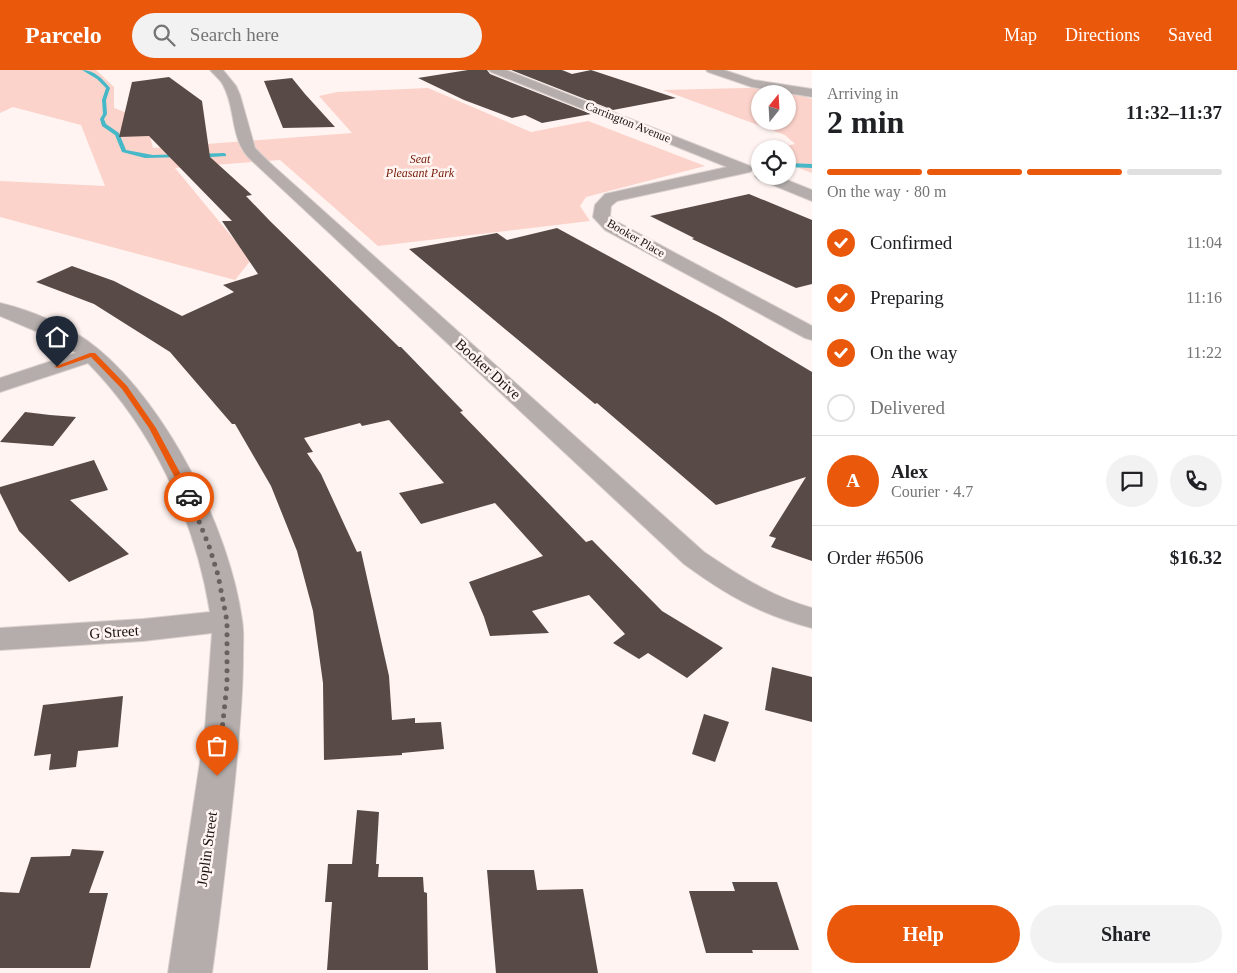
<!DOCTYPE html>
<html lang="en">
<head>
<meta charset="utf-8">
<style>
	:root { --surface:#fff; --page:#f2f2f2; --text:#202124; --muted:#757577; --line:#e0e0e0; --accent:#ea580c }
	body { margin:0; font-family:Georgia,serif; background:var(--page); color:var(--text); height:100vh; display:flex; flex-direction:column; font-size:19px; white-space:nowrap }
	* { box-sizing:border-box; margin:0 }
	p { font-size:16px; color:var(--muted) }
	.icon { flex:none; width:28px; height:28px; fill:none; stroke:currentColor; stroke-width:2; stroke-linecap:round; stroke-linejoin:round }
	.map { position:relative; flex:1; overflow:hidden }
	.sheet { display:flex; flex-direction:column; background:var(--surface); width:425px }
	.sheet>* { flex:none }
	.needle { width:32px; rotate:18deg }
	.buttons { position:absolute; left:751px; top:15px; display:grid; gap:10px }
	.buttons a { display:grid; place-items:center; width:45px; height:45px; border-radius:50%; background:var(--surface); box-shadow:0 1px 4px #0004; font-size:25px }
	.pin { position:absolute; display:grid; place-items:center; width:42px; height:42px; color:#fff; margin:-51px -21px; border-radius:50% 50% 50% 0; rotate:-45deg; box-shadow:0 0 5px #0007 }
	.pin .icon { rotate:45deg }
	.courier { position:absolute; display:grid; place-items:center; width:50px; height:50px; margin:-25px; border:4px solid #ea580c; border-radius:50%; background:#fff; color:#222; box-shadow:0 1px 6px #0007 }
	.summary em { font-style:normal; font-weight:700 }
	.summary div { display:flex; flex-direction:column-reverse }
	.summary { display:flex; align-items:center; justify-content:space-between; height:85px; padding:0 15px }
	h1 { font-size:32px; font-weight:700; line-height:38px }
	.bar { display:grid; grid-template-columns:repeat(4,1fr); gap:8px 5px; align-content:center; height:60px; padding:0 15px }
	.bar i { height:6px; border-radius:4px; background:var(--line) }
	.bar .active { background:var(--accent) }
	.bar p { grid-column:span 4 }
	.line { display:flex; align-items:center; gap:12px; padding:0 15px; border-top:1px solid var(--line) }
	.line div { flex:1 }
	.round { display:grid; place-items:center; flex:none; width:52px; height:52px; border-radius:26px; background:var(--page) }
	ol { padding:0 15px; list-style:none }
	li { display:flex; align-items:center; gap:15px; height:55px }
	li p { margin-inline-start:auto }
	li .icon { padding:5px; border-radius:50%; background:var(--accent); color:#fff; stroke-width:4 }
	li:last-child { color:var(--muted) }
	li i { width:28px; height:28px; border:2px solid var(--line); border-radius:50% }
	.button { display:flex; gap:10px; margin-top:auto; padding:10px 15px }
	.button a { flex:1; height:58px; border-radius:30px; background:var(--accent); color:#fff; font-size:20px; font-weight:700; line-height:58px; text-align:center }
	.button a+a { background:var(--page); color:var(--text) }
	header { display:flex; align-items:center; gap:30px; box-sizing:border-box; height:70px; padding:0 25px; background:var(--accent); color:#fff }
	header strong { font-size:24px }
	nav { display:flex; gap:28px; margin-inline-start:auto; font-size:18px }
	.search { width:350px; height:45px; background:var(--page); display:flex; align-items:center; gap:12px; box-sizing:border-box; padding:0 18px; border-radius:28px; color:var(--muted); font-size:19px }
	main { display:flex; flex:1; min-height:0 }
	.map>svg:first-child { display:block }
	.green { fill:#fbd3ca; fill-rule:evenodd }
	.lines { fill:none; stroke-linecap:round; stroke-linejoin:round }
	.stream { fill:#47b8c7; fill-rule:evenodd }
	.building { fill:#584a47 }
	.minor-casing { stroke:#dad0cd; stroke-width:2 }
	.minor { fill:#b4adab; fill-rule:evenodd }
	.route { fill:#ea580c }
	.done { stroke:#68615f; stroke-width:5; stroke-dasharray:0 9 }
	.labels { text-anchor:middle; dominant-baseline:central; stroke-width:5; stroke-linejoin:round; paint-order:stroke }
	.far-street-label { font-size:12px; fill:#171210; stroke:#fff4f1 }
	.far-park-label { font-size:12px; font-style:italic; fill:#741b07; stroke:#fff4f1 }
	.street-label { font-size:15px; fill:#171210; stroke:#fff4f1 }
</style>
</head>
<body>
<header>
<strong>Parcelo</strong>
<div class="search"><svg class="icon" aria-label="search" viewBox="0 0 24 24"><circle cx="10" cy="10" r="6"/><path d="M15 15l6 6"/></svg>Search here</div>
<nav><a>Map</a><a>Directions</a><a>Saved</a></nav>
</header>
<main>
<div class="map">
<svg width="812" height="903" viewBox="0 0 812 903">
	<rect width="100%" height="100%" fill="#fff4f1"/>
	<!-- green -->
	<g class="green">
		<polygon points="0,0 96,0 114,17 114,38 146,50 153,78 352,63 319,26 337,22 428,18 531,62 588,51 705,96 586,127 580,136 590,151 378,176 280,90 175,98 251,190 235,210 0,147 0,111 105,116 81,55 13,37 0,43"/>
		<path d="M779 17 812 29V103L788 94V79H772L795 74 785 65 663 20ZM760 24H788V51H760Z"/>
	</g>
	<g class="lines">
		<!-- stream -->
		<g class="stream">
			<path d="M82 0C94 0 103 9 110 18L106 30 107 44 104 49 106 54 119 63 126 80 153 85 183 84 185 85V87L145 88 122 82 115 65 102 56 100 49 103 44 102 30 106 18 97 9Z"/>
			<polygon points="224,83 226,84 226,86 197,88 194,86 197,84"/>
			<polygon points="788,93 812,94 812,98 788,97"/>
		</g>
	</g>
	<!-- building -->
	<g class="building">
		<polygon points="468,0 487,0 490,4 591,44 542,53 525,45 512,48 464,30 418,8"/>
		<polygon points="511,0 562,0 572,4 591,0 676,28 613,40"/>
		<polygon points="169,7 202,31 210,87 252,125 246,126 270,151 399,277 401,277 463,341 460,342 586,472 592,470 662,541 723,578 687,608 648,583 639,589 613,573 625,564 589,525 532,541 549,563 490,566 484,547 469,512 543,486 495,433 421,454 399,423 444,413 389,350 362,356 360,353 304,368 313,382 307,383 321,404 357,482 361,481 389,606 392,650 415,648 415,653 441,652 444,679 402,683 402,685 324,690 323,613 313,541 297,481 271,416 235,354 232,354 170,282 94,234 36,212 72,196 114,211 182,246 234,222 223,215 258,204 222,151 232,151 149,66 119,67 132,12"/>
		<polygon points="292,8 305,24 335,57 283,58 264,11"/>
		<polygon points="749,124 812,150 812,214 796,218 692,169 694,168 650,146"/>
		<polygon points="557,158 719,246 812,302 812,491 771,477 776,468 769,466 806,407 716,435 597,333 595,334 409,179 497,163 507,170"/>
		<polygon points="25,342 50,345 76,347 53,376 0,372"/>
		<polygon points="94,390 108,420 70,430 129,484 69,512 19,461 0,423 0,417"/>
		<polygon points="772,597 812,607 812,652 765,640"/>
		<polygon points="123,626 118,677 78,681 76,697 49,700 51,684 34,686 43,635"/>
		<polygon points="704,644 729,652 715,692 692,684"/>
		<polygon points="357,740 379,742 376,794 379,794 378,807 423,807 424,822 427,823 428,900 327,900 332,832 325,832 328,794 352,794"/>
		<polygon points="72,779 104,781 89,823 108,823 90,898 0,898 0,822 19,823 31,787 70,786"/>
		<polygon points="487,800 534,800 537,820 583,819 598,903 496,903"/>
		<polygon points="732,812 777,812 799,880 752,880 753,883 706,883 689,821 735,821"/>
	</g>
	<g class="lines">
		<!-- minor casing -->
		<g class="minor-casing">
			<g id="minor">
				<path d="M210 0H223L236 16 240 25 255 78 270 93 704 482C738 505 772 527 812 538V558C762 545 726 525 684 494L249 88C230 68 236 38 223 15 220 9 214 5 210 0Z"/>
				<polygon points="489,0 506,0 750,96 753,99 750,102 617,131 611,136 610,146 617,152 812,256 812,270 805,268 605,160 593,147 595,135 605,124 727,97 491,2"/>
				<polygon points="706,0 724,0 754,10 812,19 812,27 752,17 708,2"/>
				<polygon points="760,102 760,106 777,106 812,120 812,131 758,109 755,106"/>
				<path d="M0 233C33 241 72 257 98 279 168 337 230 461 242 550 244 561 243 573 243 585 243 627 239 668 235 709 228 774 221 839 212 903H168L205 659 212 563 143 571 0 580V558L143 549 210 542C195 450 154 360 88 293L0 322V308L76 283 52 268 0 246Z"/>
			</g>
		</g>
		<!-- minor -->
		<use href="#minor" class="minor"/>
	</g>
	<!-- route -->
	<polygon class="route" points="90,283 95,283 127,316 156,358 193,427 191,428 185,427 149,358 122,319 91,287 59,298 54,297"/>
	<g class="lines">
		<!-- done -->
		<polyline class="done" points="189,427 209,476 218,505 227,551 227,614 217,706"/>
	</g>
	<g class="labels">
		<!-- far-street labels -->
		<g class="far-street-label">
			<text transform="translate(628 52) rotate(22)">Carrington Avenue</text>
			<text transform="translate(636 168) rotate(30)">Booker Place</text>
		</g>
		<!-- far-park labels -->
		<g class="far-park-label">
			<text x="420" y="89">Seat<tspan x="420" dy="14">Pleasant Park</tspan></text>
		</g>
		<!-- street labels -->
		<g class="street-label">
			<text transform="translate(488 299) rotate(42)">Booker Drive</text>
			<text transform="translate(114 562) rotate(-4)">G Street</text>
			<text transform="translate(207 779) rotate(-82)">Joplin Street</text>
		</g>
	</g>
</svg>
<div class="buttons">
<a><svg class="needle" viewBox="-14 -14 28 28"><path d="M0-13l5 13h-10z" fill="#e53935"/><path d="M0 13l5-13h-10z" fill="#757577"/></svg></a>
<a><svg class="icon" aria-label="locate" viewBox="0 0 24 24"><circle cx="12" cy="12" r="6"/><path d="M12 2v4M12 18v4M2 12h4M18 12h4"/></svg></a>
</div>
<div class="pin" style="left:217px;top:706px;background:#ea580c"><svg class="icon" aria-label="bag" viewBox="0 0 24 24"><path d="M5 8h14l-1 12H6zM9 8a3 3 0 0 1 6 0"/></svg></div>
<div class="pin" style="left:57px;top:297px;background:#1f2937"><svg class="icon" aria-label="home" viewBox="0 0 24 24"><path d="M3 11l9-7 9 7M6 9v11h12V9"/></svg></div>
<div class="courier" style="left:189px;top:427px"><svg class="icon" aria-label="car" viewBox="0 0 24 24"><path d="M5 17H2v-5l4-1 3-4h7l3 4 3 1v5h-3M9 17h6M6 11h13"/><circle cx="7" cy="17" r="2"/><circle cx="17" cy="17" r="2"/></svg></div>
</div>
<section class="sheet">
<div class="summary"><div><h1>2 min</h1><p>Arriving in</p></div><em>11:32–11:37</em></div>
<div class="bar"><i class="active"></i><i class="active"></i><i class="active"></i><i></i><p>On the way · 80 m</p></div>
<ol>
<li><svg class="icon" aria-label="check" viewBox="0 0 24 24"><path d="M5 12l5 5 9-10"/></svg>Confirmed<p>11:04</p></li>
<li><svg class="icon" aria-label="check" viewBox="0 0 24 24"><path d="M5 12l5 5 9-10"/></svg>Preparing<p>11:16</p></li>
<li><svg class="icon" aria-label="check" viewBox="0 0 24 24"><path d="M5 12l5 5 9-10"/></svg>On the way<p>11:22</p></li>
<li><i></i>Delivered</li>
</ol>
<div class="line" style="height:90px"><b class="round" style="background:var(--accent);color:#fff">A</b><div><b>Alex</b><p>Courier · 4.7</p></div><a class="round"><svg class="icon" aria-label="chat" viewBox="0 0 24 24"><path d="M4 5h16v11H9l-5 4z"/></svg></a><a class="round"><svg class="icon" aria-label="phone" viewBox="0 0 24 24"><path d="M5 4h4l2 5-3 2q2 4 5 5l2-3 5 2v4C11 20 4 13 5 4z"/></svg></a></div>
<div class="line" style="height:65px"><div>Order #6506</div><b>$16.32</b></div>
<div class="button"><a>Help</a><a>Share</a></div>
</section>
</main>
</body>
</html>
